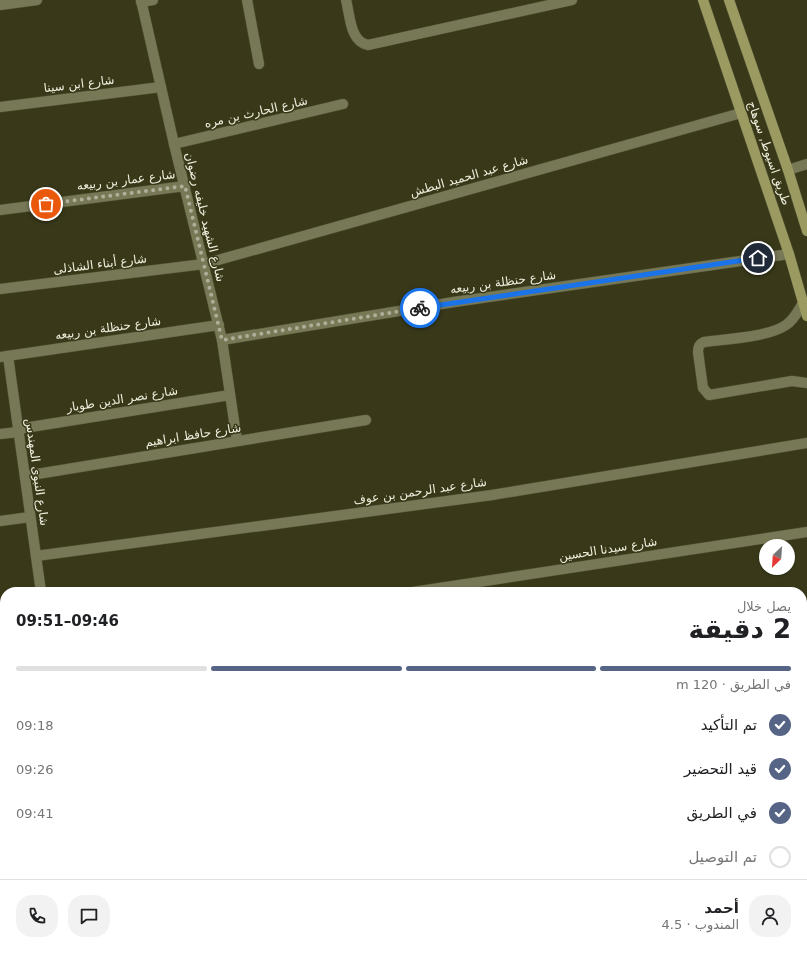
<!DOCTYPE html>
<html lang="ar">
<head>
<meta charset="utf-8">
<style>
	:root { --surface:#fff; --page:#f2f2f2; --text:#202124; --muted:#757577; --line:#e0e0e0; --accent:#566486 }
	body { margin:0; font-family:"DejaVu Sans","Noto Naskh Arabic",sans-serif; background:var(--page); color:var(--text); direction:rtl; height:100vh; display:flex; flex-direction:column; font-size:15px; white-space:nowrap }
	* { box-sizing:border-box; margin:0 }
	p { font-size:13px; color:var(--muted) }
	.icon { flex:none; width:22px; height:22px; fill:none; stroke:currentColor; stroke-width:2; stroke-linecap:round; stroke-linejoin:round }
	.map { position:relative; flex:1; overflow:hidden; direction:ltr }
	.panel { position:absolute; left:0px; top:587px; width:807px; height:372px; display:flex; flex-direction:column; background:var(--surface); border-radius:16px 16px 0 0; box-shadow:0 1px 3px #0004; direction:rtl }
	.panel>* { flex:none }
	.needle { width:26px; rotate:205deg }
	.tools { position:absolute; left:759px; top:539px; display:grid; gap:8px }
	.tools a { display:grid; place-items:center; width:36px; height:36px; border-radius:50%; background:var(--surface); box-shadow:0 1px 3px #0004; font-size:20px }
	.pin { position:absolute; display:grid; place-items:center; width:34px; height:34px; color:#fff; margin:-17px; border:2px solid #fff; border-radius:50%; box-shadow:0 1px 4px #0007 }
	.courier { position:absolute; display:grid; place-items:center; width:40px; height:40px; margin:-20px; border:3px solid #1a73e8; border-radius:50%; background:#fff; color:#222; box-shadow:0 1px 5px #0007 }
	.summary em { font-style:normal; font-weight:800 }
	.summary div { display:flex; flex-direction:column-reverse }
	.summary { display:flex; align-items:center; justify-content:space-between; height:68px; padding:0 16px }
	h1 { font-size:26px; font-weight:800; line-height:30px }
	.bar { display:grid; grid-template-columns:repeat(4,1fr); gap:6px 4px; align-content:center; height:48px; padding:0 16px }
	.bar i { height:5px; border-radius:3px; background:var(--line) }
	.bar .on { background:var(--accent) }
	.bar p { grid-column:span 4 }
	.line { display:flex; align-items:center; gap:10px; padding:0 16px; border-top:1px solid var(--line) }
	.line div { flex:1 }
	.round { display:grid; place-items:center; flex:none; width:42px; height:42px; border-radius:16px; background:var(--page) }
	ol { padding:0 16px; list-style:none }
	li { display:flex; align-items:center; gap:12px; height:44px }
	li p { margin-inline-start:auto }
	li .icon { padding:4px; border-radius:50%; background:var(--accent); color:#fff; stroke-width:4 }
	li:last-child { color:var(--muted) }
	li i { width:22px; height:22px; border:2px solid var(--line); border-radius:50% }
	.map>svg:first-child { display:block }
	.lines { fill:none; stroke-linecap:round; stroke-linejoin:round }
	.minor-casing { stroke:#56563b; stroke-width:11 }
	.major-casing { stroke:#56563b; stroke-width:11 }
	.minor { stroke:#777856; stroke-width:10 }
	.major { stroke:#9b9b61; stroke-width:10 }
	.done { stroke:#afaf99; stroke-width:4; stroke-dasharray:0 7.2 }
	.route { stroke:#1a73e8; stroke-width:5 }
	.labels { text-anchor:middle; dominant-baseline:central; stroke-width:3; stroke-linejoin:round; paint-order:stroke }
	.street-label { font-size:12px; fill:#eeefdd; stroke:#39391a }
</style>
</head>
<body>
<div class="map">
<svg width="807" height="959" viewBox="0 0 807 959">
	<rect width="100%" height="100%" fill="#39391a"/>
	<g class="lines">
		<!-- minor casing -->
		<g class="minor-casing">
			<g id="minor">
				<polyline points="141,0 174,144 222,340 237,441"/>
				<polyline points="247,0 259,64"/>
				<path d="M346 0C350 15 350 42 368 45L572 0"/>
				<polyline points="141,2 153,0"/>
				<polyline points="0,5 37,0"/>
				<polyline points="0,107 161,87"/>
				<polyline points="174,144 343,104"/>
				<polyline points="788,170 807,164"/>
				<polyline points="0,210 185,186"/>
				<polyline points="0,289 204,264 741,113"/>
				<path d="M803 303C798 311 794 320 786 325 769 337 726 339 704 342 699 344 698 347 698 352L703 388 709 395 792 381 807 383"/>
				<polyline points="222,340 454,302 789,254"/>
				<polyline points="8,356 41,592"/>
				<polyline points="0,357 219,325"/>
				<polyline points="18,429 230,395"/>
				<polyline points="0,434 18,432"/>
				<polyline points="25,476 366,420"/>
				<polyline points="0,521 30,517"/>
				<polyline points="36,556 492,495 807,443"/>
				<polyline points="413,592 807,532"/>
				<polyline points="0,607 5,606"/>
				<polyline points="802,623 807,623"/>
				<polyline points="0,710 5,709"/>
				<polyline points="0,812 5,811"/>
				<polyline points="0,861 5,861"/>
				<polyline points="0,941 5,941"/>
				<polyline points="92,954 93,959"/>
			</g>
		</g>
		<!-- major casing -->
		<g class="major-casing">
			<g id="major">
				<polyline points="703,0 789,254 807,316"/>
				<polyline points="729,0 788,170 807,231"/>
			</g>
		</g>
		<!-- minor -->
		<use href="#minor" class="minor"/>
		<!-- major -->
		<use href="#major" class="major"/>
	</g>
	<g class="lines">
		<!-- done -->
		<polyline class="done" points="46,204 185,186 222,340 420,308"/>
		<!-- route -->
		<polyline class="route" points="420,308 758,258"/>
	</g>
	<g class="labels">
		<!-- street labels -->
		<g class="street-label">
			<text transform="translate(79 84) rotate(-7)">شارع ابن سينا</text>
			<text transform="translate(256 112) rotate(-13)">شارع الحارث بن مره</text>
			<text transform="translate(769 153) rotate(71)">طريق اسيوط, سوهاج</text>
			<text transform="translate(469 176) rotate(-16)">شارع عبد الحميد البطش</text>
			<text transform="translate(126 180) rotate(-7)">شارع عمار بن ربيعه</text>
			<text transform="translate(205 217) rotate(76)">شارع الشهيد خليفه رضوان</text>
			<text transform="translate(100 264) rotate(-7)">شارع أبناء الشاذلى</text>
			<text transform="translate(503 282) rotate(-8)">شارع حنظلة بن ربيعه</text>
			<text transform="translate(108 328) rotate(-8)">شارع حنظلة بن ربيعه</text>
			<text transform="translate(122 399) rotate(-9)">شارع نصر الدين طوبار</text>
			<text transform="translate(193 435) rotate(-9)">شارع حافظ ابراهيم</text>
			<text transform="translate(37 472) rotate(82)">شارع النبوى المهندس</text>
			<text transform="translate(420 491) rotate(-8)">شارع عبد الرحمن بن عوف</text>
			<text transform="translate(608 549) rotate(-9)">شارع سيدنا الحسين</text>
		</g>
	</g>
</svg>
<div class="tools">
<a><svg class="needle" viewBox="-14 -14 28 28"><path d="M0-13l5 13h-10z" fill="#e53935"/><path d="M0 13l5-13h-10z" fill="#757577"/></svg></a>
</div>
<div class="pin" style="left:46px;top:204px;background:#ea580c"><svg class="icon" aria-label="bag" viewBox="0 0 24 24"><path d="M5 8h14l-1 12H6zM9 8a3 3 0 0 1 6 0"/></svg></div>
<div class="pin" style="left:758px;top:258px;background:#1f2937"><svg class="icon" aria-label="home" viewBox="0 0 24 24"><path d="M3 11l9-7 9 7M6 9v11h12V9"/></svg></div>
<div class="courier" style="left:420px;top:308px"><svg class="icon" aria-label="bike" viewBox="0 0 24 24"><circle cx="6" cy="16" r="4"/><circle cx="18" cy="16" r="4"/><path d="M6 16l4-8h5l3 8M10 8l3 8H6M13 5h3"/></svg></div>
<section class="panel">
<div class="summary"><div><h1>2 دقيقة</h1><p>يصل خلال</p></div><em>09:46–09:51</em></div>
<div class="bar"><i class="on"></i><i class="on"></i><i class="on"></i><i></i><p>في الطريق · 120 m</p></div>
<ol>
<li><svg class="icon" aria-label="check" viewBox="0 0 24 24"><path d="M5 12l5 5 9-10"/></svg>تم التأكيد<p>09:18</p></li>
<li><svg class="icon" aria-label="check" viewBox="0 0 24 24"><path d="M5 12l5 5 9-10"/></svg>قيد التحضير<p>09:26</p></li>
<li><svg class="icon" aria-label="check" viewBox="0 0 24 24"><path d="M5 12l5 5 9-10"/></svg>في الطريق<p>09:41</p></li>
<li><i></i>تم التوصيل</li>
</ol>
<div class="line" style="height:72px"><a class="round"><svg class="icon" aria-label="person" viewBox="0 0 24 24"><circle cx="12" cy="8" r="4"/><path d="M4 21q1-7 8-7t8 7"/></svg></a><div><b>أحمد</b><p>المندوب · 4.5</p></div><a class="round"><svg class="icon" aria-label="chat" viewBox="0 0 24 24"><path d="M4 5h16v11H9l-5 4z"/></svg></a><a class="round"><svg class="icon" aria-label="phone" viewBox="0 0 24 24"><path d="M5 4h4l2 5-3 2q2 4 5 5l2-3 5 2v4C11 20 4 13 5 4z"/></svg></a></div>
</section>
</div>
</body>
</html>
